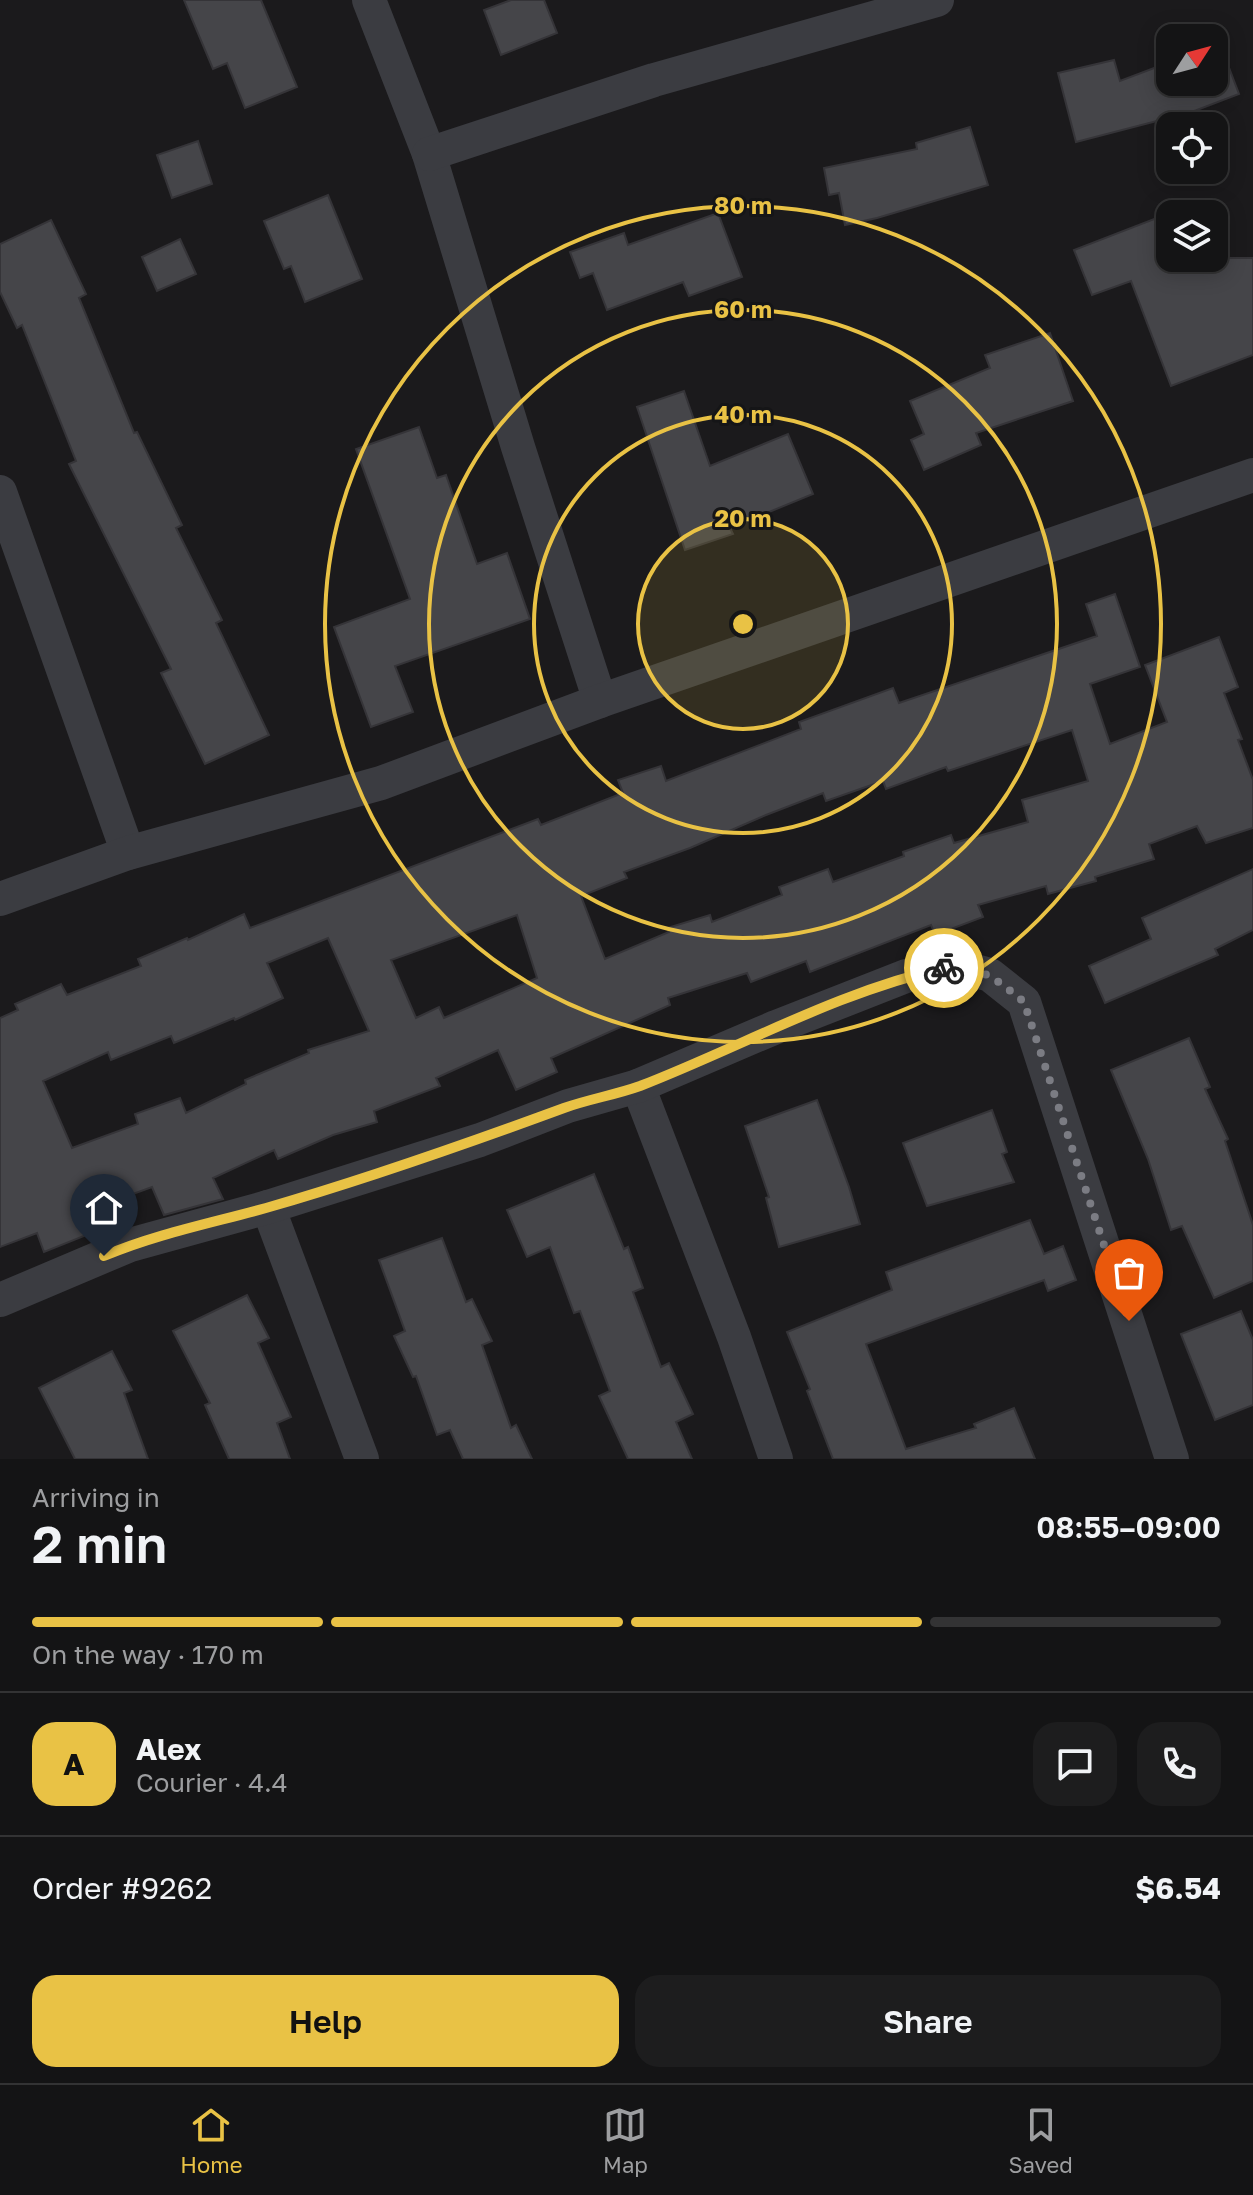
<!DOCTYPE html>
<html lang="en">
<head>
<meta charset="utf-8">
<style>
	:root { --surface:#141415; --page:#1d1d1e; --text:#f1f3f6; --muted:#9d9ea0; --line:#333334; --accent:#e9c245 }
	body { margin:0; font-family:"Golos Text",sans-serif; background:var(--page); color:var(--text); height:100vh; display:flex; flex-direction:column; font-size:30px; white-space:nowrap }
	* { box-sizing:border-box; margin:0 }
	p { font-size:26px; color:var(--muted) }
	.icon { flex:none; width:44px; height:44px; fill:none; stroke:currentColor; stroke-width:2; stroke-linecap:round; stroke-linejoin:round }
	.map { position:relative; height:1459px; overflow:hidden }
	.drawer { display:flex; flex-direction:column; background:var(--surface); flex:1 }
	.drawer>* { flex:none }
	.needle { width:52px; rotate:54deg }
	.buttons { position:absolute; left:1156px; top:24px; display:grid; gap:16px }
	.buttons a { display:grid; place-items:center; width:72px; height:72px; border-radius:16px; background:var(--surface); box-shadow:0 4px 20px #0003,0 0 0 2px var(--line); font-size:40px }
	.pin { position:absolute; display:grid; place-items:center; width:68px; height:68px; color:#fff; margin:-82px -34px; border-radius:50% 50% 50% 0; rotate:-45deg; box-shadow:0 0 8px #0007 }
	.pin .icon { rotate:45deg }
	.courier { position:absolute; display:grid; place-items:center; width:80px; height:80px; margin:-40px; border:6px solid #e9c245; border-radius:50%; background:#fff; color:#222; box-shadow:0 2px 10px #0007 }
	.headline em { font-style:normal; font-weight:600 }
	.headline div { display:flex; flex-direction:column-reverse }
	.headline { display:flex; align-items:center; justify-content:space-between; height:136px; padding:0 32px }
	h1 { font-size:52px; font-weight:600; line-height:60px }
	.bar { display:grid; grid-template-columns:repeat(4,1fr); gap:12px 8px; align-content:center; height:96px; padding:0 32px }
	.bar i { height:10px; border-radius:6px; background:var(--line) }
	.bar .active { background:var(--accent) }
	.bar p { grid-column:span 4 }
	.line { display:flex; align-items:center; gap:20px; padding:0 32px; border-top:2px solid var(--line) }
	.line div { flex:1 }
	.round { display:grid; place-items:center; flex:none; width:84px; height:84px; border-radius:24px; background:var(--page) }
	.action { display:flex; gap:16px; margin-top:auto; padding:16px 32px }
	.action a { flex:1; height:92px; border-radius:24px; background:var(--accent); color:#111; font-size:32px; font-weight:600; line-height:92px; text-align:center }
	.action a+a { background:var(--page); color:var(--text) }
	.tabs { display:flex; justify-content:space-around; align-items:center; height:112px; border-top:2px solid var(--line); background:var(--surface); font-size:22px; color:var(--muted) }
	.tabs a { display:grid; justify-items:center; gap:4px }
	.tabs .active { color:var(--accent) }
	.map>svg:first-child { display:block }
	.building { fill:#454549; stroke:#353438; stroke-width:2; fill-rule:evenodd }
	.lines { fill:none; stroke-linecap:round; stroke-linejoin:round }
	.minor { stroke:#3b3c41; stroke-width:34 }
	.done { stroke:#7b7c83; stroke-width:8; stroke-dasharray:0 14.4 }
	.route { stroke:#e9c245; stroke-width:10 }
	.ring { fill:none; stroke:#e9c245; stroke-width:4 }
	.centre { fill:#e9c245; stroke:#151517; stroke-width:4 }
	.ring-label { font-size:24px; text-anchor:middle; font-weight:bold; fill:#e9c245; stroke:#151517; stroke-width:6; stroke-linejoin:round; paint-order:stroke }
</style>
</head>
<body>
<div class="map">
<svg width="1253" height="1459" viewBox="0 0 1253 1459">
	<rect width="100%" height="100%" fill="#1b1a1c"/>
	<!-- building -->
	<g class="building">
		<polygon points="184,0 261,0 297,87 245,108 227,63 213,69"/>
		<polygon points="511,0 544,0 557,33 501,55 484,10"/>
		<polygon points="1220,44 1239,94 1176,118 1176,116 1076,142 1058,73 1114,60 1120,81 1170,62 1170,82 1214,82 1214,46"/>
		<polygon points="970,127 988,185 877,218 845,225 839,193 829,195 824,168 917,149 916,143"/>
		<polygon points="198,141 212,184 172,198 157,155"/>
		<polygon points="328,195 362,279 305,302 291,266 284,269 264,221"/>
		<polygon points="1180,209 1182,214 1170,214 1170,258 1253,258 1253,355 1171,386 1131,281 1092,295 1074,250"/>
		<polygon points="718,213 742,277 689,296 683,282 607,310 593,273 580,278 570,252 624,233 628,245"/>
		<polygon points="51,220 86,294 79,298 134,433 137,432 182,525 176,528 222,620 216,623 269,735 205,764 161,673 171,669 69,464 76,461 22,325 17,328 0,292 0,244"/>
		<polygon points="180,239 196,274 157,291 142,257"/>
		<polygon points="1050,333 1073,401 976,433 981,445 924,470 911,440 924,434 910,401 990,368 985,355"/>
		<polygon points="684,391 710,466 788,434 813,494 730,528 733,534 685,550 637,407"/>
		<polygon points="419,427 437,478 446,475 477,564 507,553 530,619 395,666 413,712 371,727 334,627 410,599 356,449"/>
		<path d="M1115 594 1140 667 1090 684 1110 744 1167 722 1145 665 1219 637 1238 687 1224 693 1242 739 1238 740 1253 780V828L1206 843 1197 826 1149 844 1154 859 1095 877 1096 881 1048 894 1046 886 978 905 983 917 935 935 931 925 810 972 806 961 751 982 747 973 668 998 670 1005 551 1058 557 1072 516 1090 498 1050 436 1078 440 1086 374 1111 377 1122 333 1135 278 1159 274 1150 213 1178 223 1199 164 1215 152 1187 86 1211 94 1232 44 1252 37 1233 0 1247V1018L18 1010 15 1004 61 984 67 995 141 966 138 959 187 938 188 940 244 914 250 928 538 819 541 825 623 793 618 780 661 766 666 781 801 729 799 722 893 688 899 703 1097 636 1086 604ZM1072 730 1088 781 1022 800 1028 822 954 843 951 835 903 852 904 856 833 882 828 869 779 887 782 895 712 922 710 915 667 928 669 932 605 959 581 896 627 878 624 872 690 848 766 815 823 793 826 801 883 781 886 789 946 767 948 771ZM517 915 537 978 444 1018 439 1007 416 1018 391 960ZM328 938 369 1031 308 1050 309 1053 245 1080 246 1084 186 1113 180 1098 135 1114 138 1124 72 1148 43 1081 108 1052 111 1060 171 1036 174 1043 234 1018 235 1020 283 998 267 963Z"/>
		<polygon points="1253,869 1253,930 1215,949 1218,955 1105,1003 1089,966 1151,939 1142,918"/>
		<polygon points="1189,1038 1210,1087 1205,1089 1228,1139 1225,1141 1253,1225 1253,1281 1214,1298 1182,1226 1171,1230 1148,1159 1111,1070"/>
		<polygon points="817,1100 849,1187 860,1224 779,1247 766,1198 769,1197 745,1126"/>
		<polygon points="992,1110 1007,1152 1002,1154 1014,1182 927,1206 903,1143"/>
		<polygon points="594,1174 624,1249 628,1247 643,1288 633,1292 661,1367 669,1363 693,1414 676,1422 692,1459 628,1459 599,1396 610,1391 580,1311 574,1313 550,1247 527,1257 507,1210"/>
		<polygon points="1030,1220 1044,1254 1063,1246 1076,1280 1048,1291 1044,1280 866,1344 906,1449 976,1428 974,1424 1014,1408 1035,1459 833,1459 807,1391 810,1389 787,1332 892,1290 886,1272"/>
		<polygon points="442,1238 466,1302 472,1299 492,1341 482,1345 511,1428 516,1425 532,1459 463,1459 450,1430 437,1435 416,1376 413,1377 394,1336 405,1331 379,1260"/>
		<polygon points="247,1295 269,1338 258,1343 291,1417 277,1423 290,1459 229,1459 205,1405 210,1403 173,1331"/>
		<polygon points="1241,1311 1253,1340 1253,1405 1215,1420 1181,1334"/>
		<polygon points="112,1351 132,1390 124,1393 148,1459 75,1459 39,1388"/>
	</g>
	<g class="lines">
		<!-- minor -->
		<g class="minor">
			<polyline points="369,0 429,154 518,447 600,701"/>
			<polyline points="429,154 654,80 937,0"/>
			<polyline points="0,492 128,853"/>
			<polyline points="0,899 128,853 381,783 600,701 1253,475"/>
			<polyline points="638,1086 734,1337 776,1459"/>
			<polyline points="268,1207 362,1459"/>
			<polyline points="0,1300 130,1245 268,1207 480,1140 568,1106 638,1086 776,1027 906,976 955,965 990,975 1024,1002 1172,1459"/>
		</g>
	</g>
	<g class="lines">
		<!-- done -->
		<path class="done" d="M944 968C976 961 1001 983 1024 1002L1129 1321"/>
		<!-- route -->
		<path class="route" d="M104 1256C156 1234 212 1223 266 1208 367 1179 466 1144 564 1108 589 1099 615 1095 640 1086 741 1047 837 992 944 968"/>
	</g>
	<!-- distance rings -->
	<circle cx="743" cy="624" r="105" fill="#e9c245" fill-opacity=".12"/>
	<g class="ring">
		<circle cx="743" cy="624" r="105"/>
		<circle cx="743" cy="624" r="209"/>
		<circle cx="743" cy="624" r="314"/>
		<circle cx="743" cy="624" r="418"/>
	</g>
	<circle cx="743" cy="624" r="12" class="centre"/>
	<g class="ring-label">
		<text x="743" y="214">80 m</text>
		<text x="743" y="318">60 m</text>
		<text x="743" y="423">40 m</text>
		<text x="743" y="527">20 m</text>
	</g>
</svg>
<div class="buttons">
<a><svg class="needle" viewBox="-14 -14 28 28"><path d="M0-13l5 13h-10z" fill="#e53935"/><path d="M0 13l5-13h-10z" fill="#9d9ea0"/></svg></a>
<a><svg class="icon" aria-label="locate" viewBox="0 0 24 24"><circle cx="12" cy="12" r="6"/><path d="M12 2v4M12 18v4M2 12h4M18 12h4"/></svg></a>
<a><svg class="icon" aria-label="layers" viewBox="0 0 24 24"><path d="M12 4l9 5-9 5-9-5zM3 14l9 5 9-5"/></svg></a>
</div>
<div class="pin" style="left:1129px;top:1321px;background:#ea580c"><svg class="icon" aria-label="bag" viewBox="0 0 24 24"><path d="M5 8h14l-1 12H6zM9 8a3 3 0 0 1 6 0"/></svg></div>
<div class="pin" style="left:104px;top:1256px;background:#1f2937"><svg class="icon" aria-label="home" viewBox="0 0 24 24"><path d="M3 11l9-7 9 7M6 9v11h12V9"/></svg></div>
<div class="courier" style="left:944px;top:968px"><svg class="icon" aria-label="bike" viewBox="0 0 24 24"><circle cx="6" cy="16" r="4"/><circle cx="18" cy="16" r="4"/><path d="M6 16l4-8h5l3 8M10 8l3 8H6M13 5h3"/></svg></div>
</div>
<section class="drawer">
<div class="headline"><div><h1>2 min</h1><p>Arriving in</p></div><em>08:55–09:00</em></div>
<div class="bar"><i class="active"></i><i class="active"></i><i class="active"></i><i></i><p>On the way · 170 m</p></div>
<div class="line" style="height:144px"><b class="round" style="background:var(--accent);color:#111">A</b><div><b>Alex</b><p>Courier · 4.4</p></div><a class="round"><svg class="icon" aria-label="chat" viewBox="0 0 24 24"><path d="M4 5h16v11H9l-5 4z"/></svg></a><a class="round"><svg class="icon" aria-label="phone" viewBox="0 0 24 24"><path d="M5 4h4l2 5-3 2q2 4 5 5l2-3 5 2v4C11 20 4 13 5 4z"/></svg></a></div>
<div class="line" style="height:104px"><div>Order #9262</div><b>$6.54</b></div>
<div class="action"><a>Help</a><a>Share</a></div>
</section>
<nav class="tabs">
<a class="active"><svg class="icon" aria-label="home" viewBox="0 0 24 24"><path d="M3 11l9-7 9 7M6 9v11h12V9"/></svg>Home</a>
<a><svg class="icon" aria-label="map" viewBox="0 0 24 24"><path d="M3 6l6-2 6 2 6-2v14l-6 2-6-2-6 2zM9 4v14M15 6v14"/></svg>Map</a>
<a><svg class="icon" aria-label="saved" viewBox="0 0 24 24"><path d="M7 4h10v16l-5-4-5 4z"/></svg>Saved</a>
</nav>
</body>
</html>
